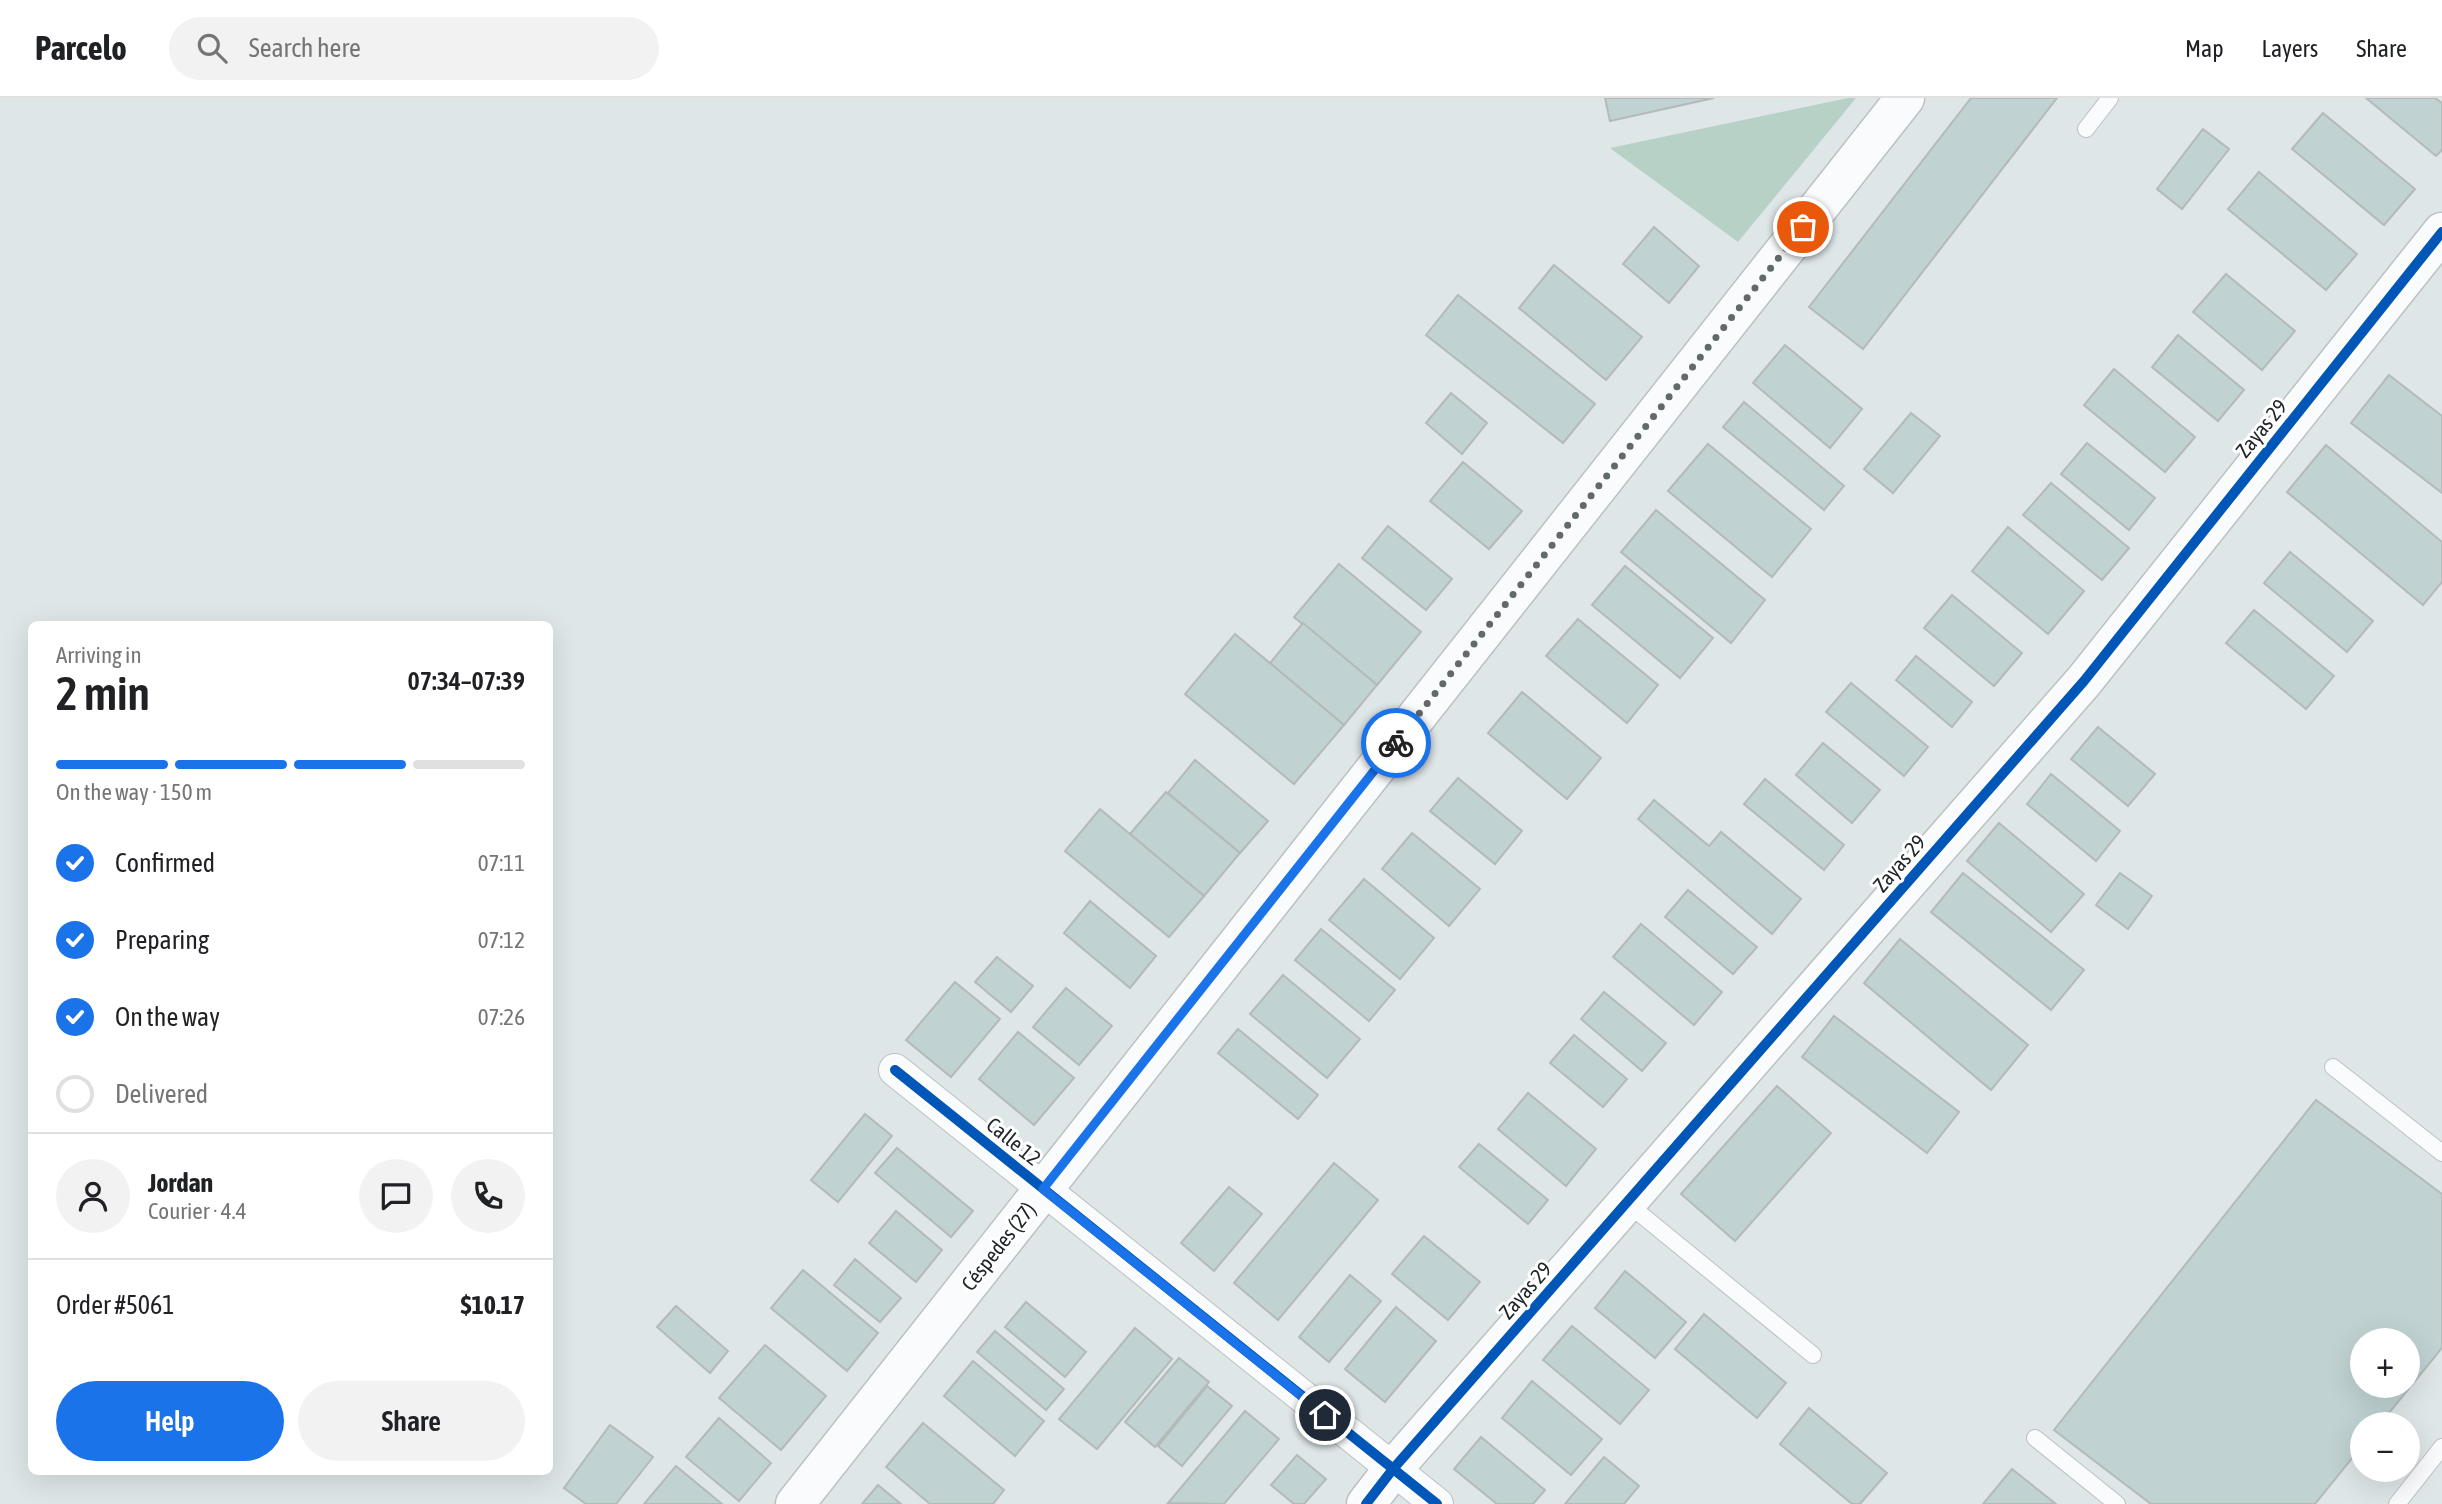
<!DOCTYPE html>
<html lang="en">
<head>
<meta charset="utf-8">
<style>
	:root { --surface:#fff; --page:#f2f2f2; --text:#202124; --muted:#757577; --line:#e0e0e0; --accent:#1a73e8 }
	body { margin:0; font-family:"Asap Condensed",sans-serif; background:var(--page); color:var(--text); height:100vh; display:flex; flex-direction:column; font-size:26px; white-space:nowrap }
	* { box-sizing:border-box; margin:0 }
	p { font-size:23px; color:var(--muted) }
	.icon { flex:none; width:38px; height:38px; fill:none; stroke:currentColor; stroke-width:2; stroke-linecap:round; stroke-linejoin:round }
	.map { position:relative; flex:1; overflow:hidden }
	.sheet { position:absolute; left:28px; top:523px; width:525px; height:854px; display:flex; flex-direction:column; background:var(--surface); border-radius:10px; box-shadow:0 7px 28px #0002 }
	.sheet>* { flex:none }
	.controls { position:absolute; left:2350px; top:1230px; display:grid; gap:14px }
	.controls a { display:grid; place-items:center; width:70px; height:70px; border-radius:50%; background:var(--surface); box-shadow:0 7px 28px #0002; font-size:35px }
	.pin { position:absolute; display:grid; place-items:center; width:60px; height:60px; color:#fff; margin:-30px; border:4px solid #fff; border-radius:50%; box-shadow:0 2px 7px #0007 }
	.courier { position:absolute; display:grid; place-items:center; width:70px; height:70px; margin:-35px; border:5px solid #1a73e8; border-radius:50%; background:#fff; color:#222; box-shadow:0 2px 9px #0007 }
	.head em { font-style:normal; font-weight:600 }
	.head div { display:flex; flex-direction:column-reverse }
	.head { display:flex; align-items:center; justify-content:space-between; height:119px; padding:0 28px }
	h1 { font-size:46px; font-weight:600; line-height:52px }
	.bar { display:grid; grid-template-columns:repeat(4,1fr); gap:10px 7px; align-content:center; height:84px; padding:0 28px }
	.bar i { height:9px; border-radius:5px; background:var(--line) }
	.bar .on { background:var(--accent) }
	.bar p { grid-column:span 4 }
	.line { display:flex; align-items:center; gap:18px; padding:0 28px; border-top:2px solid var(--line) }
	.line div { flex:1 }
	.round { display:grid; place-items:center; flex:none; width:74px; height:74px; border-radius:37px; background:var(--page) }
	ol { padding:0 28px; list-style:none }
	li { display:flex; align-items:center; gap:21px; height:77px }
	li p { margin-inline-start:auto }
	li .icon { padding:7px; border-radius:50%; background:var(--accent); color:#fff; stroke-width:4 }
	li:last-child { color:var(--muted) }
	li i { width:38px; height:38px; border:4px solid var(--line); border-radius:50% }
	.action { display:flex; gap:14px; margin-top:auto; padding:14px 28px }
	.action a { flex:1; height:80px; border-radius:42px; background:var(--accent); color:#fff; font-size:28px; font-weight:600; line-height:80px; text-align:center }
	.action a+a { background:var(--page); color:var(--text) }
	header { display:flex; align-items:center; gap:42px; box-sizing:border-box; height:98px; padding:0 35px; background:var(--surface); border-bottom:2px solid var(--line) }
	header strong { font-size:33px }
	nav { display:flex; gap:38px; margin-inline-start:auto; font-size:24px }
	.search { width:490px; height:63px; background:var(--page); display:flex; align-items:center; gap:18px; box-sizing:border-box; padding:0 24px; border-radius:38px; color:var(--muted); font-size:26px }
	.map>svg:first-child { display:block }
	.green { fill:#b7d1c7 }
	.building { fill:#c0d2d2; stroke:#b4baba; stroke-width:2; fill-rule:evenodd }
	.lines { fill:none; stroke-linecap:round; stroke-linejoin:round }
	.lane-casing { stroke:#bcc1c3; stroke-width:18 }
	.street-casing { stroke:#bcc1c3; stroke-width:34 }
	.secondary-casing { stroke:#bcc1c3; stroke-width:41 }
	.primary-casing { stroke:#bcc1c3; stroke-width:41 }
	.lane { stroke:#fafbfc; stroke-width:16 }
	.street { stroke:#fafbfc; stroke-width:32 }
	.secondary { stroke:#fafbfc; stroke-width:38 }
	.primary { stroke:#fafbfc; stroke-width:38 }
	.cycleway-casing { stroke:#fff; stroke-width:15 }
	.cycleway { stroke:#0057b8; stroke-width:10 }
	.done { stroke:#62696b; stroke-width:7; stroke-dasharray:0 12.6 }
	.route { stroke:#1a73e8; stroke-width:9 }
	.labels { text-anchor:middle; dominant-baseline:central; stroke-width:6; stroke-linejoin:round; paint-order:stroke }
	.street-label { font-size:21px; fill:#202527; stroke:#fff }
</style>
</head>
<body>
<header>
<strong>Parcelo</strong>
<div class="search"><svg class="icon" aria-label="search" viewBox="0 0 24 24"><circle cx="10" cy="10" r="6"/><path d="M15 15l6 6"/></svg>Search here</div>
<nav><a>Map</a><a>Layers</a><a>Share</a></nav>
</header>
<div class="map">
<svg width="2442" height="1406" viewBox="0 0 2442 1406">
	<rect width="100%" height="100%" fill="#dee6e8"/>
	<!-- green -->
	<polygon class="green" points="1848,0 1856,0 1738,144 1610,50"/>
	<!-- building -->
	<g class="building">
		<polygon points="1605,0 1714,0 1610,23"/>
		<polygon points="1971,0 2057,0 1863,251 1809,209"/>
		<polygon points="2366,0 2435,0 2442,5 2442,52 2436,58"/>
		<polygon points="2323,15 2415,91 2384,127 2292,51"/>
		<polygon points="2203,31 2229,51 2182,111 2157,91"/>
		<polygon points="2259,74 2357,156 2326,192 2228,111"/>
		<polygon points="1654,129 1699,168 1669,205 1623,166"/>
		<polygon points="1554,167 1642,239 1606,282 1519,210"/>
		<polygon points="2226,176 2295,233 2262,272 2193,214"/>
		<polygon points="1458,197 1595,306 1563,345 1426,237"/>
		<polygon points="2178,237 2244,292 2218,323 2152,269"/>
		<polygon points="1785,247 1862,311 1830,350 1753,285"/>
		<polygon points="2114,271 2195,339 2165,374 2084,307"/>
		<polygon points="2389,277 2442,318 2442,395 2351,325"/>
		<polygon points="1451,295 1487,325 1462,356 1426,325"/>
		<polygon points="1744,304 1844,388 1824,412 1723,329"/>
		<polygon points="1911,315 1940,338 1893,395 1864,371"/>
		<polygon points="2087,345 2155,400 2129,432 2061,376"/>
		<polygon points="1708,346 1811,431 1772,479 1668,393"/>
		<polygon points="2326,347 2442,444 2442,484 2423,507 2287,394"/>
		<polygon points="1463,364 1522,413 1489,451 1430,403"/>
		<polygon points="2051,385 2129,450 2102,482 2023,417"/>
		<polygon points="1656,412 1765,502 1731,545 1621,454"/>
		<polygon points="1388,428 1452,481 1426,512 1362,460"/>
		<polygon points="2008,429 2084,493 2048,536 1972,473"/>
		<polygon points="2290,454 2373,523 2347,554 2264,485"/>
		<polygon points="1339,466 1421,534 1377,587 1294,519"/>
		<polygon points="1625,468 1713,540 1680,580 1592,507"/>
		<polygon points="1952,497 2022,555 1994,588 1924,530"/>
		<polygon points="2254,512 2334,578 2306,611 2226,545"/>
		<polygon points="1578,521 1658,587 1627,625 1546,558"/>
		<polygon points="1303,525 1377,587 1344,627 1270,565"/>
		<polygon points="1235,536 1344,627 1294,686 1185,596"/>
		<polygon points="1916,558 1972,604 1952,629 1896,582"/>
		<polygon points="1851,585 1928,649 1904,678 1826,614"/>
		<polygon points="1522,594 1601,660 1567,701 1488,635"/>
		<polygon points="2098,629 2155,676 2128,708 2071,661"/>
		<polygon points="1823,645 1880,692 1852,725 1796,677"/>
		<polygon points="1195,662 1268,723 1240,755 1168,695"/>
		<polygon points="2051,676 2120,733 2096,763 2027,706"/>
		<polygon points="1458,680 1522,733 1495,766 1430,713"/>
		<polygon points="1765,681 1844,747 1824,772 1744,706"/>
		<polygon points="1166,694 1240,755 1204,798 1130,736"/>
		<polygon points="1654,702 1709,748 1721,734 1801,801 1772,836 1638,721"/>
		<polygon points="1100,711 1204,798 1169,839 1065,753"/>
		<polygon points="1999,725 2084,796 2051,834 1967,763"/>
		<polygon points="1412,735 1480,791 1449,828 1382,771"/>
		<polygon points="1963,775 2084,872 2051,912 1931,814"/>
		<polygon points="2120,775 2152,798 2128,831 2096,807"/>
		<polygon points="1364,781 1434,840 1400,881 1329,822"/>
		<polygon points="1688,792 1757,849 1733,876 1665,819"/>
		<polygon points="1090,803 1156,858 1130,890 1064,835"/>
		<polygon points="1641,826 1722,894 1694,927 1613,859"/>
		<polygon points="1321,831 1395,892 1369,923 1295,862"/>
		<polygon points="1900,841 2028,947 1991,992 1864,885"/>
		<polygon points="997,859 1033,888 1011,914 975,884"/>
		<polygon points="1283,877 1360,941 1327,980 1250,916"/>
		<polygon points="955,884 1000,921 951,979 906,942"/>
		<polygon points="1066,890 1112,928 1079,967 1033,929"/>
		<polygon points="1604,894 1666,945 1642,973 1581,921"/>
		<polygon points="1834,918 1959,1014 1927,1055 1802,959"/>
		<polygon points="1238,931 1318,997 1298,1021 1218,955"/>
		<polygon points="1018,934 1074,980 1034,1027 979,981"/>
		<polygon points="1574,937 1627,981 1603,1009 1550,965"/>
		<polygon points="1777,988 1831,1035 1735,1143 1681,1096"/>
		<polygon points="1528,995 1596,1051 1566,1088 1498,1031"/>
		<path d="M2316 1002 2442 1096V1250L2380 1326H2362V1348L2315 1406H2151L2054 1332ZM2362 1242H2408V1288H2362Z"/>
		<polygon points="865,1016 892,1038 838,1104 811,1082"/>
		<polygon points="1479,1046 1548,1102 1528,1126 1459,1069"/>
		<polygon points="897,1050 973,1113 951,1139 875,1075"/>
		<polygon points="1334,1065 1378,1102 1278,1222 1234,1185"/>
		<polygon points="1229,1089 1262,1116 1214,1173 1181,1145"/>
		<polygon points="896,1113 942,1152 916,1184 869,1145"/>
		<polygon points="1424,1138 1480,1184 1448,1222 1392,1176"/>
		<polygon points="855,1161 901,1200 880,1224 834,1187"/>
		<polygon points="803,1172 878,1235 847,1273 771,1210"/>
		<polygon points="1625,1173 1686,1224 1655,1260 1595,1210"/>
		<polygon points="1350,1177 1381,1203 1329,1264 1299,1239"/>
		<polygon points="1026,1204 1086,1254 1065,1279 1005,1229"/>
		<polygon points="676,1208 728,1253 710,1275 657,1229"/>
		<polygon points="1396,1209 1436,1243 1385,1304 1345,1271"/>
		<polygon points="1704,1216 1786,1285 1757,1320 1675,1251"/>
		<polygon points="1572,1228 1649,1292 1620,1326 1543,1262"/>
		<polygon points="1135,1230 1172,1261 1097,1351 1059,1321"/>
		<polygon points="995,1233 1064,1291 1046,1312 977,1254"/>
		<polygon points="765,1247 826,1298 781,1352 719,1300"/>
		<polygon points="1179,1260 1209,1284 1155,1349 1125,1324"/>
		<polygon points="973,1263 1044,1323 1015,1358 944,1298"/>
		<polygon points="1532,1283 1602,1341 1571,1377 1502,1320"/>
		<polygon points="1207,1288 1232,1308 1182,1368 1158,1348"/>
		<polygon points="1809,1310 1887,1375 1860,1406 1852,1406 1780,1346"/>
		<polygon points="1245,1313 1279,1341 1224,1406 1168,1405"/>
		<polygon points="719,1320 771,1365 739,1403 686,1359"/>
		<polygon points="923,1325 1004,1392 993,1406 930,1406 886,1369"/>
		<polygon points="610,1327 653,1359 616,1406 586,1406 564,1390"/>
		<polygon points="1481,1339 1545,1392 1533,1406 1497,1406 1454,1371"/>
		<polygon points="1297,1357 1326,1381 1304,1406 1294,1406 1271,1387"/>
		<polygon points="1604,1359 1639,1388 1624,1406 1565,1406"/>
		<polygon points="676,1368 722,1406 644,1406"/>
		<polygon points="2012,1371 2056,1406 1983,1406"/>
		<polygon points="878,1387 901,1406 862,1406"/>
	</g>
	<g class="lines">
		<!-- lane casing -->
		<g class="lane-casing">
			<g id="lane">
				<polyline points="2086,31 2110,0"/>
				<polyline points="2333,969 2442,1055"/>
				<polyline points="1627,1105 1813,1257"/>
				<polyline points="2035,1340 2117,1406"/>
				<polyline points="2397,1406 2442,1349"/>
			</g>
		</g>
		<!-- street casing -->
		<g class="street-casing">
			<polyline id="street" points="895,972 1437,1406"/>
		</g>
		<!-- secondary casing -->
		<g class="secondary-casing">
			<polyline id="secondary" points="1366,1406 1393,1371 2084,583 2442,134"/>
		</g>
		<!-- primary casing -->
		<g class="primary-casing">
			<polyline id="primary" points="795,1406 1905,0"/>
		</g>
		<!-- lane -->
		<use href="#lane" class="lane"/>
		<!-- street -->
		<use href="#street" class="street"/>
		<!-- secondary -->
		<use href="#secondary" class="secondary"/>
		<!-- primary -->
		<use href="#primary" class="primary"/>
		<!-- cycleway casing -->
		<g class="cycleway-casing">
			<g id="cycleway">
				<polyline points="895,972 1437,1406"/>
				<polyline points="1366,1406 1393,1371 2084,583 2442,134"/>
			</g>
		</g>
		<!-- cycleway -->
		<use href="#cycleway" class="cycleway"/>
	</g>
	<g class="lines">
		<!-- done -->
		<polyline class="done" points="1396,645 1803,129"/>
		<!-- route -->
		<polyline class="route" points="1325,1317 1043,1091 1396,645"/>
	</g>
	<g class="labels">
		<!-- street labels -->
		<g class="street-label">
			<text transform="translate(2261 330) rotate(-51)">Zayas 29</text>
			<text transform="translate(1899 765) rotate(-49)">Zayas 29</text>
			<text transform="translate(1014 1043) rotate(39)">Calle 12</text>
			<text transform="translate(998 1148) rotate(-52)">Céspedes (27)</text>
			<text transform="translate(1525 1192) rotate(-49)">Zayas 29</text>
		</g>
	</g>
</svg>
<div class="controls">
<a>+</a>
<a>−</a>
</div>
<div class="pin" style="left:1803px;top:129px;background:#ea580c"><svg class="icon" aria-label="bag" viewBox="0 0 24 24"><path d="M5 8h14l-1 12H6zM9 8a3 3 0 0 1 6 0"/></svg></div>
<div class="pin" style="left:1325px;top:1317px;background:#1f2937"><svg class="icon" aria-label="home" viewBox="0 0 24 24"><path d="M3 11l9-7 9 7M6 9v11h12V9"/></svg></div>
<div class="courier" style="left:1396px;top:645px"><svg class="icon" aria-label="bike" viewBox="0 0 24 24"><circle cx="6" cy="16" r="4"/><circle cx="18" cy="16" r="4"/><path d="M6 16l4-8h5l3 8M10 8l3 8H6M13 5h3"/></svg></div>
<section class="sheet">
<div class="head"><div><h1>2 min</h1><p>Arriving in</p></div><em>07:34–07:39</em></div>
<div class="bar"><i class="on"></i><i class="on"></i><i class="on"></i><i></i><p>On the way · 150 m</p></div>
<ol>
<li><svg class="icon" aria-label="check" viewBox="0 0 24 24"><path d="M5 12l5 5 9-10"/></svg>Confirmed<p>07:11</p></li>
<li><svg class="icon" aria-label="check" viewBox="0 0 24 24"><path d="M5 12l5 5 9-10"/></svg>Preparing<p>07:12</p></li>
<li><svg class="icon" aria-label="check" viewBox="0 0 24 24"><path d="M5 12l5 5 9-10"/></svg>On the way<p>07:26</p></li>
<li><i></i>Delivered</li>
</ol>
<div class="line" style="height:126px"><a class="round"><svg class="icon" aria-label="person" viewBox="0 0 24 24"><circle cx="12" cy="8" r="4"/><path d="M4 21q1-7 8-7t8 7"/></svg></a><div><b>Jordan</b><p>Courier · 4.4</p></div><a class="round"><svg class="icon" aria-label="chat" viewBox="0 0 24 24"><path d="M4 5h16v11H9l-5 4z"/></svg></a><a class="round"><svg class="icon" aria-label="phone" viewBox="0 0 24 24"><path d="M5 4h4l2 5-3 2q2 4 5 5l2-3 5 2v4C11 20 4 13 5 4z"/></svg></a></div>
<div class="line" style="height:91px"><div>Order #5061</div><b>$10.17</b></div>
<div class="action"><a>Help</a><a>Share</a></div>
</section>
</div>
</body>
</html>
